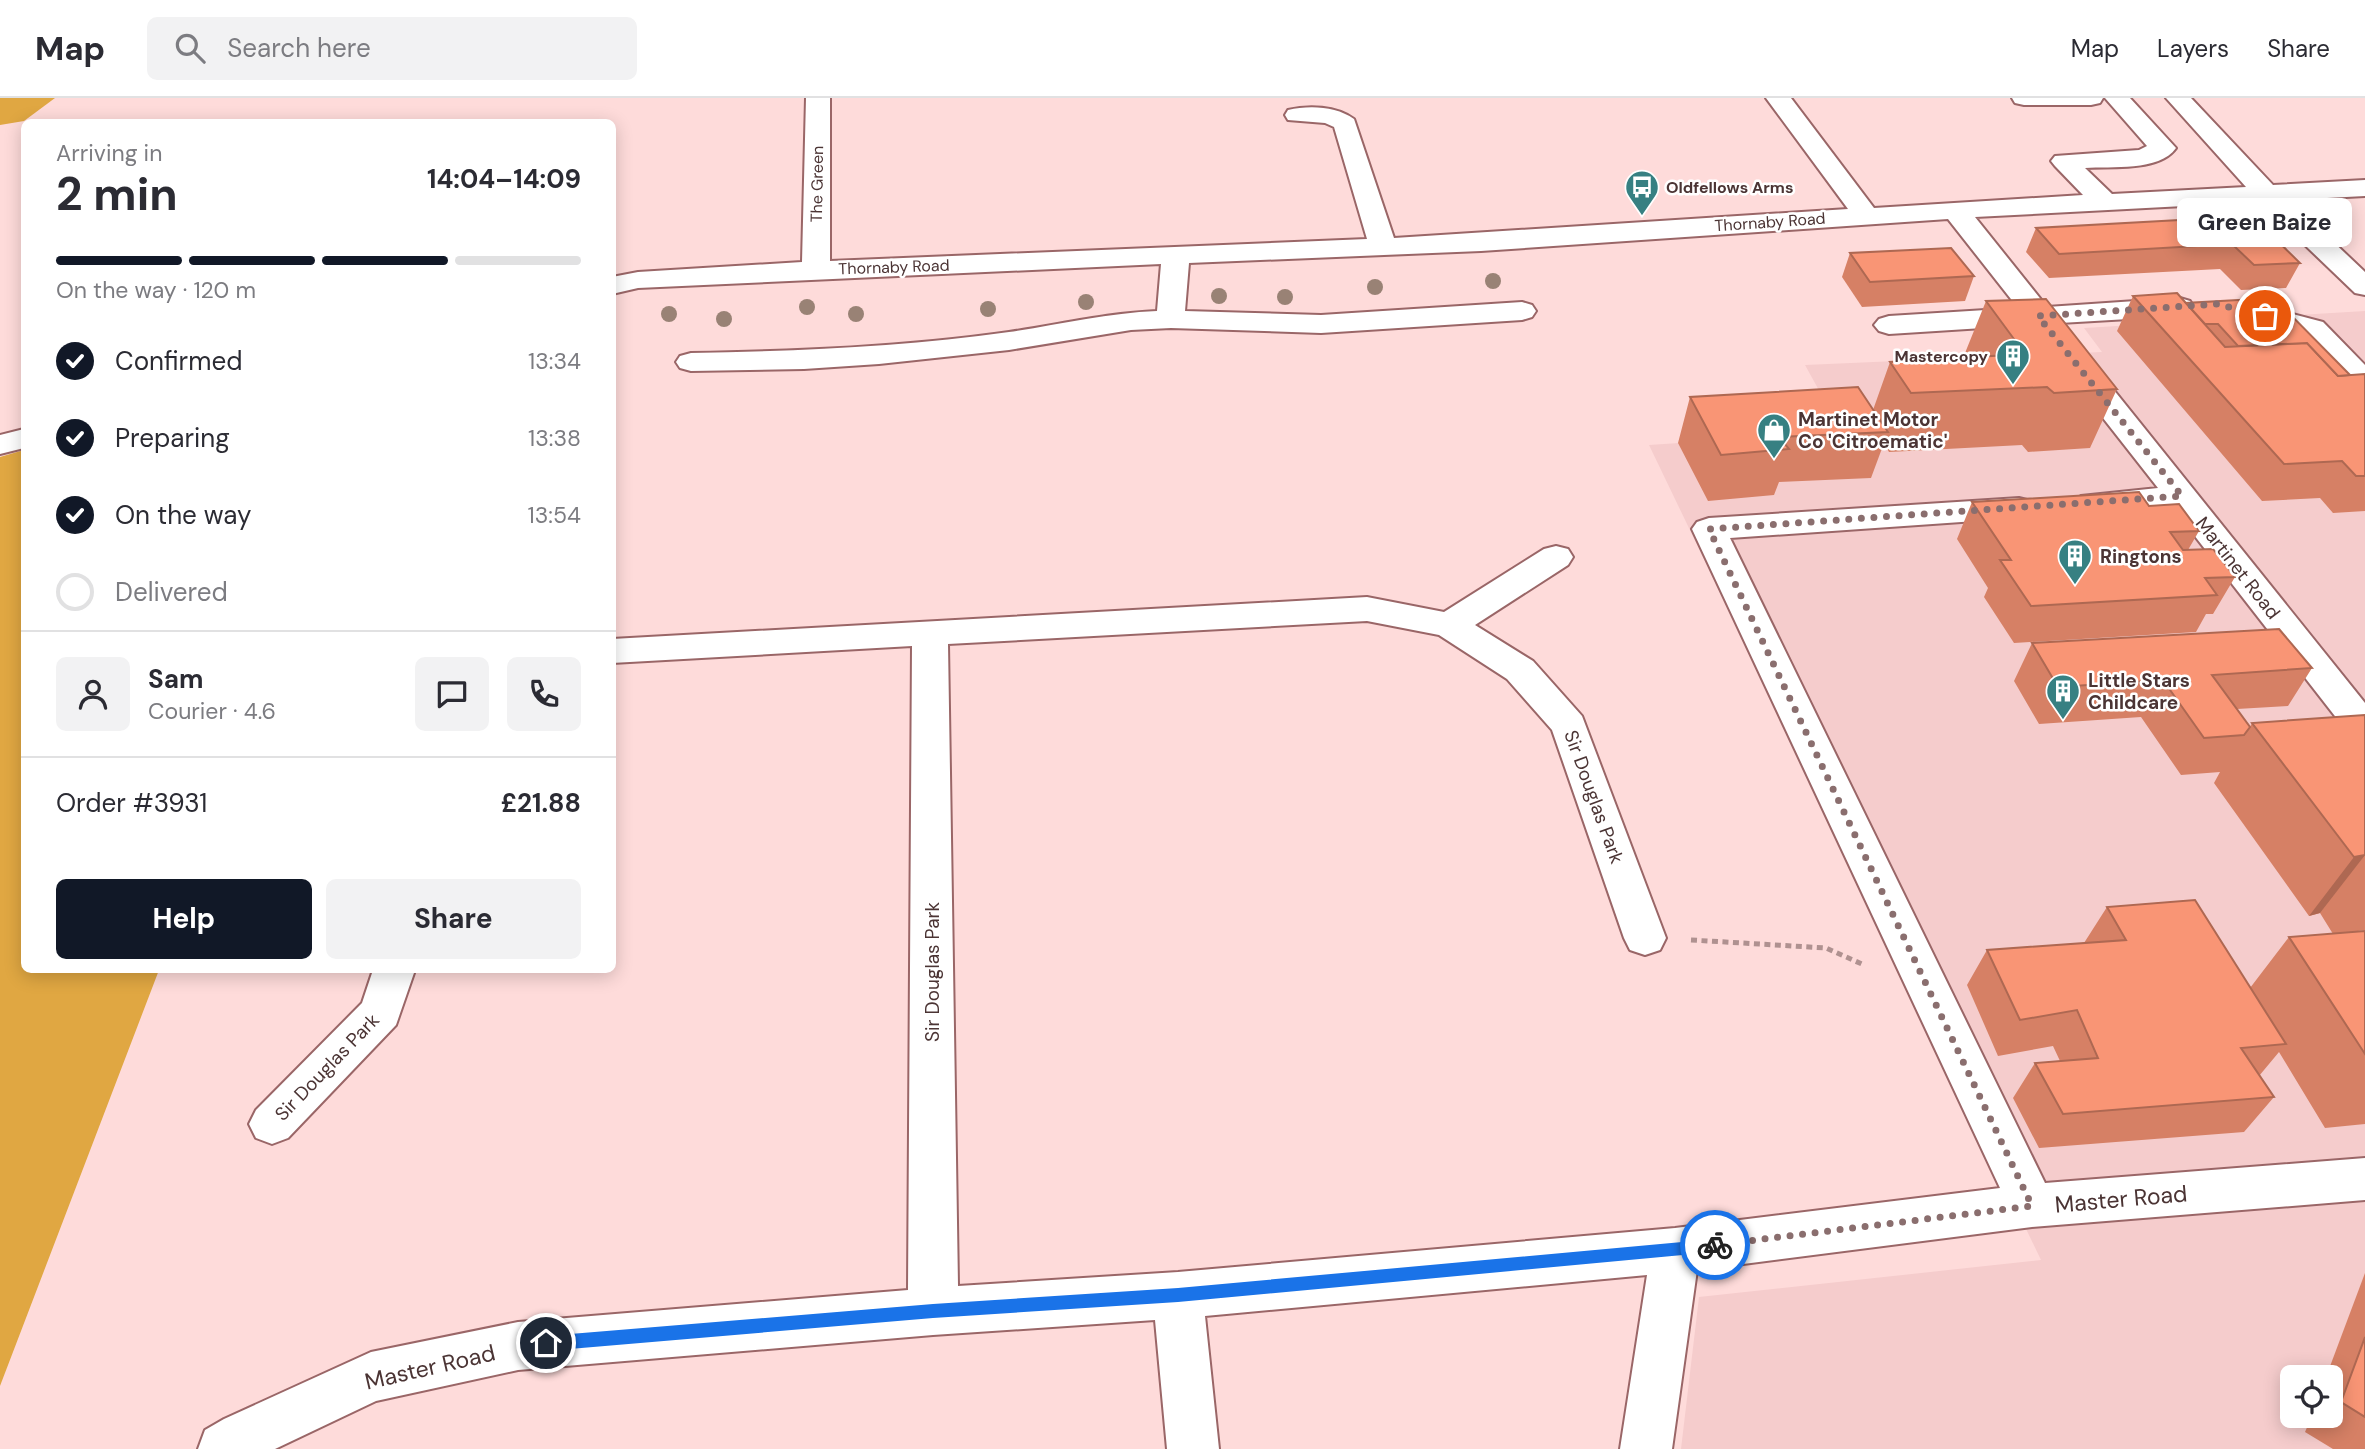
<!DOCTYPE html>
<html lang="en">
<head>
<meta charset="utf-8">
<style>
	:root { --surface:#fff; --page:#f2f2f3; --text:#2b2b33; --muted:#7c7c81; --line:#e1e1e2; --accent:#111827 }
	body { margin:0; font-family:"DM Sans",sans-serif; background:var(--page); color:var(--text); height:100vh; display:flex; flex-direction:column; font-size:26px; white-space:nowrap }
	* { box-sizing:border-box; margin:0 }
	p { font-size:23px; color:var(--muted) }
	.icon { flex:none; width:38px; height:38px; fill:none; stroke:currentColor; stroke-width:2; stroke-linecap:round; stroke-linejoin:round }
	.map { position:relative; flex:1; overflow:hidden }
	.side { position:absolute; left:21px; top:21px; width:595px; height:854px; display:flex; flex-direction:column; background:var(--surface); border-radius:10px; box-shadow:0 4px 18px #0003 }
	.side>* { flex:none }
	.tools { position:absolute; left:2280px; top:1267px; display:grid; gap:14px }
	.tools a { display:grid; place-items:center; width:63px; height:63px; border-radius:10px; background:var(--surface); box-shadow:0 4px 18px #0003; font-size:35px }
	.pin { position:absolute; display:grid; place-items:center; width:60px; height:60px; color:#fff; margin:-30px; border:4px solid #fff; border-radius:50%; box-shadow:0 2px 7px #0007 }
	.courier { position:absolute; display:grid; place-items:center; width:70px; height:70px; margin:-35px; border:5px solid #1a73e8; border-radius:50%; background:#fff; color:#222; box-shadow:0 2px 9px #0007 }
	.bubble { position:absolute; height:49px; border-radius:10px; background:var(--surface); box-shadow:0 4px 18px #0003; font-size:23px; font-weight:700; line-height:49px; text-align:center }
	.summary em { font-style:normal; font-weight:700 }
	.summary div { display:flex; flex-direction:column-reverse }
	.summary { display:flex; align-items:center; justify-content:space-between; height:119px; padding:0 35px }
	h1 { font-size:46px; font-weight:700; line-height:52px }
	.bar { display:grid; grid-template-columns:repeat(4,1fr); gap:10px 7px; align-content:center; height:84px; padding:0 35px }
	.bar i { height:9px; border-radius:5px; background:var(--line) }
	.bar .on { background:var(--accent) }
	.bar p { grid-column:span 4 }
	.line { display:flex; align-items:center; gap:18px; padding:0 35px; border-top:2px solid var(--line) }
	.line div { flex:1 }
	.round { display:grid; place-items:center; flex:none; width:74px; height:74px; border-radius:10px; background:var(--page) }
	ol { padding:0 35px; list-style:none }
	li { display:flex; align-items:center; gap:21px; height:77px }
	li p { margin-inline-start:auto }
	li .icon { padding:7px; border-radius:50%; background:var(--accent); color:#fff; stroke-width:4 }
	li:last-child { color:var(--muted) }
	li i { width:38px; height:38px; border:4px solid var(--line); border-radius:50% }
	.action { display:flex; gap:14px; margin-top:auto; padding:14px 35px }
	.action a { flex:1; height:80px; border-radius:10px; background:var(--accent); color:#fff; font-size:28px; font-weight:700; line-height:80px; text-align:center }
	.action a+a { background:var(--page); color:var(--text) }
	header { display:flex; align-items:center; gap:42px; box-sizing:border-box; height:98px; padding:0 35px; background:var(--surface); border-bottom:2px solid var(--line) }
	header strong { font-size:33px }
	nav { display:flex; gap:38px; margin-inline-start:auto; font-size:24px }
	.search { width:490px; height:63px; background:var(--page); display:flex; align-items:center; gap:18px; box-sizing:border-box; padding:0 24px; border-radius:10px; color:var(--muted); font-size:26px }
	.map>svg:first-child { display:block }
	.built { fill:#f5cccc; fill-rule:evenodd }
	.green { fill:#e0a742 }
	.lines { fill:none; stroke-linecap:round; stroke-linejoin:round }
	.minor-casing { stroke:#9a6667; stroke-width:4 }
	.path { stroke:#af9190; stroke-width:5; stroke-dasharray:6 4.5; stroke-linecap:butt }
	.minor { fill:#fff; fill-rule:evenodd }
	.tree { fill:#998275 }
	.wall { fill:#d68065 }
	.shaded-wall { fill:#ae6852 }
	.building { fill:#f99575; stroke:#ae6852; stroke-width:2 }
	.route { fill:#1a73e8 }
	.done { stroke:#8a6e6e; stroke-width:7; stroke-dasharray:0 12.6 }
	.labels { text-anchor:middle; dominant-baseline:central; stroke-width:5; stroke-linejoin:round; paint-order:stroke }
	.far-street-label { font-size:16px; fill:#4b3434; stroke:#fff }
	.far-poi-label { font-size:16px; font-weight:bold; fill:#4b3434; stroke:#fff; text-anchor:start }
	.poi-label { font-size:19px; font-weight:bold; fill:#4b3434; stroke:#fff; text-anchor:start }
	.street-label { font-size:19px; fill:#4b3434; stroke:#fff }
	.near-street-label { font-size:23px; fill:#4b3434; stroke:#fff }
</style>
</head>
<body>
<header>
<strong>Map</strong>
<div class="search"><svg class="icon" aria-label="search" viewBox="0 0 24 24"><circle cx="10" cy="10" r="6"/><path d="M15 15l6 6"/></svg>Search here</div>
<nav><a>Map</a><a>Layers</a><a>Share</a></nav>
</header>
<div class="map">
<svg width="2365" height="1351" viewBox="0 0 2365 1351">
	<rect width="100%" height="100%" fill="#fedbda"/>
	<!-- built -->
	<path class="built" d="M2365 213V1351H1681L1699 1199 2041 1162 1649 347 1842 334 1805 267 2102 254 2084 230ZM2292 1279H2331V1318H2292Z"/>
	<!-- green -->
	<g class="green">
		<polygon points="0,0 55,0 24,23 0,27"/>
		<polygon points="24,352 24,872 159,872 0,1288 0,359"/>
	</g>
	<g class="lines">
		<!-- minor casing -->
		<g class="minor-casing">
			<g id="minor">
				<path d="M806 0H830V163L1367 141 1334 29 1325 25 1288 22 1285 17 1288 12C1309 7 1336 8 1354 21L1394 140 1848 111 1766 0H1791L1874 110 2083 97 2055 68 2051 63 2055 58 2139 52 2147 48 2105 0H2130L2176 50C2159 74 2111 68 2085 70L2112 96 2246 89 2166 0H2191L2273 87 2365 82V98L2289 102 2365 174V197L2355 195 2260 104 1975 119 2047 209 2180 200 2190 203 2194 209 2190 215 2180 218 2060 225 2365 605V644L2352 640 2173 410 2093 415 2081 412 2077 405 2081 398 2158 390 2030 227 1889 236 1879 233 1874 227 1879 221 1889 218 2018 210 1948 121 1481 153 1189 165 1185 213 1321 217 1522 204 1532 207 1536 213 1532 219 1522 222 1321 235 1171 230 1131 232 1009 252 879 266 804 271 691 273 680 270 676 264 680 258 691 255C798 253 904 249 1009 234 1058 227 1107 215 1157 213L1161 166 638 190 612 196V179L638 174 802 164Z"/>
				<polygon points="2012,0 2103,0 2100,5 2091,7 2024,7 2015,5"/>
				<polygon points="2250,205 2323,224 2365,267 2365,286 2348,284 2303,236 2240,220 2236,214 2240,208"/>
				<polygon points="24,331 24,350 0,356 0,337"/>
				<polygon points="2019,400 2031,403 2035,410 2031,417 2019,420 1730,440 2045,1085 2365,1060 2365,1102 2032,1129 1697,1172 1672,1351 1620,1351 1647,1177 1205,1218 1219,1351 1167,1351 1155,1222 933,1237 518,1272 376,1303 275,1351 198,1351 205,1332 224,1321 371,1254 518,1224 908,1192 912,548 612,565 612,541 1367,499 1444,514 1544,451 1556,448 1568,451 1573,459 1568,467 1475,527 1533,563 1582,618 1666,840 1660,852 1645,857 1630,852 1624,840 1552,632 1507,581 1439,537 1367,523 948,546 958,1188 1178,1174 1675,1130 2000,1090 1692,431 1697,424 1709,420"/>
				<polygon points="373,872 415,872 396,927 288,1040 272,1046 256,1040 249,1026 256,1012 362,905"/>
			</g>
		</g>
		<!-- path -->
		<polyline class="path" points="1691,842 1826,850 1864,867"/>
		<!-- minor -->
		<use href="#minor" class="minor"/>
	</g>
	<!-- trees -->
	<g class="tree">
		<circle cx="1493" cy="183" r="8"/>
		<circle cx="1375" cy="189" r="8"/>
		<circle cx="1219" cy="198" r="8"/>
		<circle cx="1285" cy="199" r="8"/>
		<circle cx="1086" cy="204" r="8"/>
		<circle cx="807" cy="209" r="8"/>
		<circle cx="988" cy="211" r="8"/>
		<circle cx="669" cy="216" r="8"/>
		<circle cx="856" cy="216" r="8"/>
		<circle cx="724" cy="221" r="8"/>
	</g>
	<!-- wall -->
	<g class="wall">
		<polygon points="2252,118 2300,165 2286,190 2241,192 2220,171 2049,180 2026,154 2036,130"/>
		<polygon points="1850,155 1974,178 1965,203 1862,209 1842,179"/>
		<polygon points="2133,198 2186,205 2350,277 2365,276 2365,413 2333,415 2320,400 2262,403 2117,233"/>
		<polygon points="1986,203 2117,291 2090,350 2028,354 2022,347 1889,354 1884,345 1871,380 1779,384 1774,397 1708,403 1678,345 1690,299 1873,312 1890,264 1963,260"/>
		<polygon points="1972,404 2149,408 2199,433 2188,452 2235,479 2213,516 2206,516 2196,534 2014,545 1984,499 1988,490 1957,441"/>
		<polygon points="2032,545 2312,570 2288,608 2237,611 2250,629 2252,625 2365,617 2365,832 2351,834 2365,833 2365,1026 2325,1030 2279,954 2259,978 2274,999 2244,1034 2039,1050 2013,1000 2035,965 2060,963 2053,948 1998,958 1967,887 1987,852 2084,845 2107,809 2250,890 2289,839 2333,836 2320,815 2309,818 2214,685 2220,674 2181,677 2141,619 2039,626 2014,583"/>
		<polygon points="2365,1175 2365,1351 2333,1351 2305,1334 2312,1318 2331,1318 2331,1279 2326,1279"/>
	</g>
	<!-- shaded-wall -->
	<polygon class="shaded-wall" points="2365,757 2320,815 2309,818 2354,759"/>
	<!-- building -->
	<g class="building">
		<polygon points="2252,118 2300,165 2254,167 2232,146 2059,156 2036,130"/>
		<polygon points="1951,150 1974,178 1870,184 1850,155"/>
		<polygon points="2177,195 2225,249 2307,245 2338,278 2365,276 2365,378 2356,378 2342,363 2284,366 2133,198"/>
		<polygon points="2274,200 2350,277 2338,278 2307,245 2238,248 2218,226 2205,226 2186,205"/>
		<polygon points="2046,201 2117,291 2054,295 2047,289 1911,295 1890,264 2025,256 1986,203"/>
		<polygon points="1858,289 1888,334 1779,339 1789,351 1721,357 1690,299"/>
		<polygon points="2139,394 2149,408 2179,406 2199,433 2170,434 2183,452 2213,451 2235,479 2205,480 2217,497 2031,508 2000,462 2011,462 1972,404"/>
		<polygon points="2279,531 2312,570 2212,577 2250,629 2244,637 2204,640 2163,582 2058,589 2032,545"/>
		<polygon points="2365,617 2365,757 2354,759 2252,625"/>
		<polygon points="2195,802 2286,946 2241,950 2274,999 2063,1016 2035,965 2098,960 2077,912 2020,922 1987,852 2126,842 2107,809"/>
		<polygon points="2365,833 2365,956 2289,839"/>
		<polygon points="2365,1239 2365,1319 2341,1304"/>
	</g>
	<!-- route -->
	<polygon class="route" points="1715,1141 1722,1147 1715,1154 1178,1204 933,1220 546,1253 541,1251 538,1245 541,1240 546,1238 933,1206 1178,1190"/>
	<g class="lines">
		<!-- done -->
		<polyline class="done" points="1715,1147 2032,1108 1709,431 2182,398 2038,218 2217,206 2265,218"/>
	</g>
	<!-- icons -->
	<defs>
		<g id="bus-pin" transform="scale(1.75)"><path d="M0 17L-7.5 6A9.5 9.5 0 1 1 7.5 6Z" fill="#378082" stroke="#fff"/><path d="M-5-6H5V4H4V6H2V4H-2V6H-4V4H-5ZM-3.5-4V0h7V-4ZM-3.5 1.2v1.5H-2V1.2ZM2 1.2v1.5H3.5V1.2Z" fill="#fff"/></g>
		<g id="building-pin" transform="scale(1.75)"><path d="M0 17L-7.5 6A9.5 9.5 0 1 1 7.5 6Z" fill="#378082" stroke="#fff"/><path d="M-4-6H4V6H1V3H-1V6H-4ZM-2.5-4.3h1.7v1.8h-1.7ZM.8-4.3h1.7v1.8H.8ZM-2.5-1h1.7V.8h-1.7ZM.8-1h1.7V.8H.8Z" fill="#fff"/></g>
		<g id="shop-pin" transform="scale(1.75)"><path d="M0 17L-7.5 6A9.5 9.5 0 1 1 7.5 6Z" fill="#378082" stroke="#fff"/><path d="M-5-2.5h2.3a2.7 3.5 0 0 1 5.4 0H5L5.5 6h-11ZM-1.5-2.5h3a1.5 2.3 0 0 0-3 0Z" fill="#fff"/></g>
	</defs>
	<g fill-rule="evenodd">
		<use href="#bus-pin" x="1642" y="89"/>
		<use href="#building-pin" x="2013" y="258"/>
		<use href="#shop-pin" x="1774" y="332"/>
		<use href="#building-pin" x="2075" y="458"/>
		<use href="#building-pin" x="2063" y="593"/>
	</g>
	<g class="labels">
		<!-- far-street labels -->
		<g class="far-street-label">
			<text transform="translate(817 86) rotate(-89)">The Green</text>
			<text transform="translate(1770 124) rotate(-4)">Thornaby Road</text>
			<text transform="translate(894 169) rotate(-2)">Thornaby Road</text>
		</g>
		<!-- far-poi labels -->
		<g class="far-poi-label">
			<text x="1666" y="89">Oldfellows Arms</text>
			<text x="1988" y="258" text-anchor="end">Mastercopy</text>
		</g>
		<!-- poi labels -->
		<g class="poi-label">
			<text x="1798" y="321">Martinet Motor<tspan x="1798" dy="22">Co 'Citroematic'</tspan></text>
			<text x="2100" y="458">Ringtons</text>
			<text x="2088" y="582">Little Stars<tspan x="2088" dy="22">Childcare</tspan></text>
		</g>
		<!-- street labels -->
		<g class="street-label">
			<text transform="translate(2238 470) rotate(52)">Martinet Road</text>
			<text transform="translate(1594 699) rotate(70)">Sir Douglas Park</text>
			<text transform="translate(932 874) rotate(-90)">Sir Douglas Park</text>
			<text transform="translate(327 969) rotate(-46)">Sir Douglas Park</text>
		</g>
		<!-- near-street labels -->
		<g class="near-street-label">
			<text transform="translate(2121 1101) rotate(-5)">Master Road</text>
			<text transform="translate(430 1269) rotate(-13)">Master Road</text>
		</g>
	</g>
</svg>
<div class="tools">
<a><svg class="icon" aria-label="locate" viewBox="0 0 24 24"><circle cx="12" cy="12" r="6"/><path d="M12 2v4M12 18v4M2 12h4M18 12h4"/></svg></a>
</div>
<div class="pin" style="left:2265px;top:218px;background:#ea580c"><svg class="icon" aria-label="bag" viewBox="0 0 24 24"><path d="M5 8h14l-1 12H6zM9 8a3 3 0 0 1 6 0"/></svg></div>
<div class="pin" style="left:546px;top:1245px;background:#1f2937"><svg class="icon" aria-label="home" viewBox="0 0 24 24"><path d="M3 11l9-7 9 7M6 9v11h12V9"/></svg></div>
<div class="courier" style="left:1715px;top:1147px"><svg class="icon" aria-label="bike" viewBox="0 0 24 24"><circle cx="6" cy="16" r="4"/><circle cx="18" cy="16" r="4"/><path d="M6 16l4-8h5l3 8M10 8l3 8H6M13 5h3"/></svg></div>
<div class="bubble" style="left:2177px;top:100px;width:175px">Green Baize</div>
<section class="side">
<div class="summary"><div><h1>2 min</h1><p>Arriving in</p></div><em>14:04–14:09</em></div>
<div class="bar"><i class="on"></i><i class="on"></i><i class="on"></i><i></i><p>On the way · 120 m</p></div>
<ol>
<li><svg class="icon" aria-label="check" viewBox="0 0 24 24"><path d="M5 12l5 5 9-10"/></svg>Confirmed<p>13:34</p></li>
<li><svg class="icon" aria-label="check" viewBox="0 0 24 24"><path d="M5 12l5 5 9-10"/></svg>Preparing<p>13:38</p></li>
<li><svg class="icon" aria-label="check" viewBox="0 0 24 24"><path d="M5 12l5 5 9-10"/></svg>On the way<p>13:54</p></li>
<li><i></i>Delivered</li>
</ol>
<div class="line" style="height:126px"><a class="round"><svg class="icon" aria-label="person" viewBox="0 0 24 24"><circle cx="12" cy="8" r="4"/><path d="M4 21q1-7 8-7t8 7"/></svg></a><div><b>Sam</b><p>Courier · 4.6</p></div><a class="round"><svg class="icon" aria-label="chat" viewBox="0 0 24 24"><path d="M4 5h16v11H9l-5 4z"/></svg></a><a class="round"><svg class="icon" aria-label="phone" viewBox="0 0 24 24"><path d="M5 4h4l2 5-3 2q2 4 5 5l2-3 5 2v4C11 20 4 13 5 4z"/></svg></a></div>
<div class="line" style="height:91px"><div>Order #3931</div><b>£21.88</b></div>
<div class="action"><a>Help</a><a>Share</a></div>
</section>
</div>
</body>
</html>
